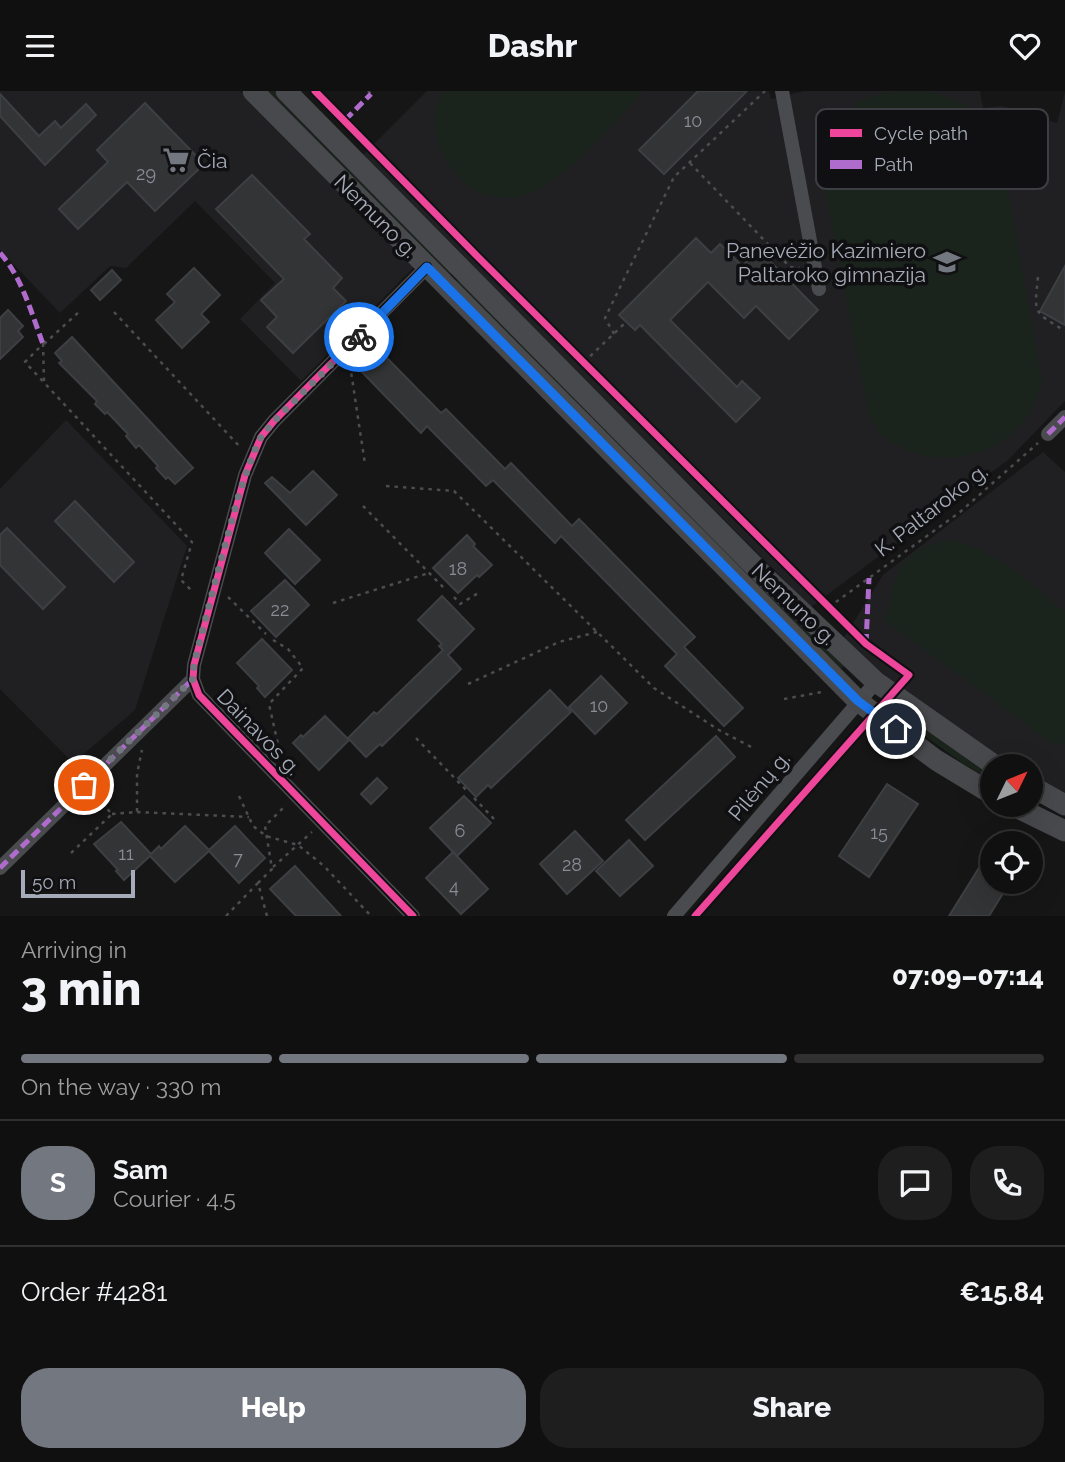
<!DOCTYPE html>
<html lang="en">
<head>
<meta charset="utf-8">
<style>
	:root { --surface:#101010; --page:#1e1e1e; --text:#f1f3f6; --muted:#9c9d9f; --line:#303030; --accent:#73777f }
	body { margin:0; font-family:Raleway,sans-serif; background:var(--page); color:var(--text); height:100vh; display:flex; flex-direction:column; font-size:26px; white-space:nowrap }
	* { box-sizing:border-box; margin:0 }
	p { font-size:23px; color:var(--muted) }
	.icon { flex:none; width:38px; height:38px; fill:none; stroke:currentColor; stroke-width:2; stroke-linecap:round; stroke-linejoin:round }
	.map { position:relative; height:825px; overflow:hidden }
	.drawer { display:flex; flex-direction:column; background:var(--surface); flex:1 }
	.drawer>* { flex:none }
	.needle { width:46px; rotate:47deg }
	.tools { position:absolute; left:980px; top:663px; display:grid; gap:14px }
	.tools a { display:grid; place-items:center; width:63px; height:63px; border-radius:50%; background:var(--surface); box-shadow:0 7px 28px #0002,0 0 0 2px var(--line); font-size:35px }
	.scale { position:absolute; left:21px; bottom:18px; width:114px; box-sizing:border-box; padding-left:7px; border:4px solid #a5abb8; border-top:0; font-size:19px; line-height:24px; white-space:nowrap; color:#a5abb8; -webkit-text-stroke:5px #101012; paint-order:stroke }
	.pin { position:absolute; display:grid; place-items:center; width:60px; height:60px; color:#fff; margin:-30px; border:4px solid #fff; border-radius:50%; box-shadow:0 2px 7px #0007 }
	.courier { position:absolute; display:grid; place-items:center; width:70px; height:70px; margin:-35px; border:5px solid #1a73e8; border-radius:50%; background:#fff; color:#222; box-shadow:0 2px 9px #0007 }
	.headline em { font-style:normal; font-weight:800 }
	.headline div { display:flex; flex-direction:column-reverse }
	.headline { display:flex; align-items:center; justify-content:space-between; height:119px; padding:0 21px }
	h1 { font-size:46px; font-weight:800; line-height:52px }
	.bar { display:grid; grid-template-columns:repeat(4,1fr); gap:10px 7px; align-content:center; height:84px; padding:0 21px }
	.bar i { height:9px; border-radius:5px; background:var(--line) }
	.bar .selected { background:var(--accent) }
	.bar p { grid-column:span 4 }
	.line { display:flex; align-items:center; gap:18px; padding:0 21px; border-top:2px solid var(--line) }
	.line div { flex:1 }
	.round { display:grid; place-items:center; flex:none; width:74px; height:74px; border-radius:28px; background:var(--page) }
	.action { display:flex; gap:14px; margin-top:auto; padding:14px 21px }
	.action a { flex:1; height:80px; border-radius:28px; background:var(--accent); color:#fff; font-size:28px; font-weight:800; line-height:80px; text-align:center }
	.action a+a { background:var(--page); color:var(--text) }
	header { display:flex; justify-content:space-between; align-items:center; height:91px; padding:0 21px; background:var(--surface); font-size:32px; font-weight:800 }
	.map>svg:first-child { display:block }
	.built { fill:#202022 }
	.green { fill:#1b231d }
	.building { fill:#333435; stroke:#3e3f42; stroke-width:2 }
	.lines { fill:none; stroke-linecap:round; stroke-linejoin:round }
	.path { stroke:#4b4d50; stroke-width:2.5; stroke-dasharray:3.5 5; stroke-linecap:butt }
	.street { stroke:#494b4f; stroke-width:14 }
	.secondary { stroke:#48494d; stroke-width:21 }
	.quiet { stroke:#b06ccc; stroke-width:5; stroke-dasharray:10 5; stroke-linecap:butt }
	.cycleway-casing { stroke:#101012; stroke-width:11 }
	.cycleway { stroke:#ed469a; stroke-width:7 }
	.done { stroke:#73777f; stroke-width:7; stroke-dasharray:0 12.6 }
	.route { stroke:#1a73e8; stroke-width:9 }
	.labels { text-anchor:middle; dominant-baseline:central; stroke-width:7; stroke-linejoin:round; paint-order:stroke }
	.number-label { font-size:18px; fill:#888d97 }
	.poi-label { font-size:21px; fill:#a5abb8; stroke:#101012; text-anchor:start }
	.street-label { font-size:21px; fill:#a5abb8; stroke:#101012 }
	.key { fill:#101012; stroke:#3d3e44; stroke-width:2 }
	.key-label { font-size:19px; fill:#a5abb8 }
</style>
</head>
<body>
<header><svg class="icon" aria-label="menu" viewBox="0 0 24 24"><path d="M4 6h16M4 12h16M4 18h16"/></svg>Dashr<svg class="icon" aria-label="heart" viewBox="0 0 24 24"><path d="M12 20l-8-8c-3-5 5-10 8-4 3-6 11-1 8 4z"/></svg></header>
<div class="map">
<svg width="1065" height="825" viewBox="0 0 1065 825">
	<rect width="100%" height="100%" fill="#161616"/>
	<!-- built -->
	<g class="built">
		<polygon points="0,0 240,0 414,176 301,290 240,228 275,192 195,110 126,177 110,175 60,222 0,159"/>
		<polygon points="427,0 769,0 771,8 804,0 980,0 983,17 1002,15 1057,32 1065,1 1065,310 1008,369 811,516 362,65"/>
		<polygon points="66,329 187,455 135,619 73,672 0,598 0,398"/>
		<polygon points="1043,361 1065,381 1065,703 1031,685 1031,676 1015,675 992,662 898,596 843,548 883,484"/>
	</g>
	<!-- green -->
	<g class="green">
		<polygon points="265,0 274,0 454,181 449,186"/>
		<path d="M445 0H644C613 32 563 97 518 106 504 108 484 106 472 98 445 79 419 29 445 0Z"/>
		<path d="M919 0C941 0 968 13 984 30 990 36 995 45 1000 53L1042 289C1030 361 942 390 884 346 878 341 873 331 869 324L819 69C830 44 846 12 875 4 888 0 905 1 919 0Z"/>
		<polygon points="459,187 845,574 841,578 454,192"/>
		<path d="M951 449C993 456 1032 495 1065 520V653L1049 651 883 528C893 515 889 512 892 498 899 467 922 453 951 449Z"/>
		<polygon points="891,612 992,683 992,690 961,671 888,618"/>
	</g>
	<!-- building -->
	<g class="building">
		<polygon points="698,0 747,0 664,83 639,59"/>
		<polygon points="0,3 39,45 55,30 61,37 86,13 96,24 45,74 0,25"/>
		<polygon points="145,12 204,73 155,120 127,91 78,138 59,118 108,71 97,59"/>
		<polygon points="252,84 310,143 304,148 342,187 333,197 346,210 293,262 267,236 277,226 261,209 284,188 216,118"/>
		<polygon points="696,147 711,162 720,153 742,175 759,159 818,219 789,248 756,215 744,227 708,191 670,229 737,296 742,290 760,307 736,331 640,234 635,239 619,224"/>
		<polygon points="1065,175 1065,234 1040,220"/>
		<polygon points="194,177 220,204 201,223 209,231 182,257 156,229 175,211 167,203"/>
		<polygon points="112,179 121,189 100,209 91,199"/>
		<polygon points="8,219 23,235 18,240 23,246 0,268 0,227"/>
		<polygon points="72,246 193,377 175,393 168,386 166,388 156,377 158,375 139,354 136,357 126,345 128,343 107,321 105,323 95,313 97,310 59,272 62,270 55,262"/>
		<polygon points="381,261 441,322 446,318 505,378 511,372 572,435 579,428 695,546 684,556 743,617 724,635 665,575 677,563 561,445 555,452 493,389 486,395 427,335 421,342 361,280"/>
		<polygon points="313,380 337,404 306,434 265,392 272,386 290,402"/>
		<polygon points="75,410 134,471 114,491 55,430"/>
		<polygon points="7,437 65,496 43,518 0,474 0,444"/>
		<polygon points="289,438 320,469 295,493 265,462"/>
		<polygon points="467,444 475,453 473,455 492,474 479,486 477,484 458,502 433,477"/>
		<polygon points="285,489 309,514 276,546 251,520"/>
		<polygon points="442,505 474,538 448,564 461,578 382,655 380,653 366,666 348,647 374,621 377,623 443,559 439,555 442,553 418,529"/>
		<polygon points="262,548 292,579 265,606 257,597 259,595 237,572"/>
		<polygon points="601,585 627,612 595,643 569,616"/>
		<polygon points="550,599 571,621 491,697 488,694 476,706 458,687"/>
		<polygon points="325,625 349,649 319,679 293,652 301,644 303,646"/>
		<polygon points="716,645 735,666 645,749 626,729"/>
		<polygon points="377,687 387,697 371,713 361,703"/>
		<polygon points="887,693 918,713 869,786 839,765"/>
		<polygon points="464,705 491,732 457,765 430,737"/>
		<polygon points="121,731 151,763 159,755 161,758 185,735 209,759 235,735 265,767 239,792 209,760 175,791 150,765 124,789 116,780 118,779 94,753"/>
		<polygon points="575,740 603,770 567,803 540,773"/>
		<polygon points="629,749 653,775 620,805 596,780"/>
		<polygon points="992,756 992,791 1010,791 989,825 949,825"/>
		<polygon points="453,761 488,798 461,823 426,787"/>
		<polygon points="295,775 341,825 296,825 270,798"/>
	</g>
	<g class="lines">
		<!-- path -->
		<g class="path">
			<polyline points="368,0 371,3"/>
			<polyline points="690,72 790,176 800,177"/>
			<path d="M1038 186C1034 224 1033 220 1065 240"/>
			<polyline points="114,221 241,357"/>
			<polyline points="614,243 605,227 674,86 765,0"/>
			<polyline points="44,253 80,220"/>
			<polyline points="584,271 624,233"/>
			<polyline points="350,274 365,373"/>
			<polyline points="44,290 43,253 25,271 192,451 181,489 193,501"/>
			<polyline points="386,395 454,400 654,597 719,639 755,658"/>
			<polyline points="363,415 446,499"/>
			<polyline points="228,506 266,543"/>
			<polyline points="454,506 460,513 480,501"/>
			<polyline points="333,512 429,482"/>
			<polyline points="829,516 960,421 1038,352"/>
			<polyline points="273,549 288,558 303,577 269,613 279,658 277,664"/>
			<polyline points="468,593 559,551 597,541"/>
			<polyline points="784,608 822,601"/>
			<polyline points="416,647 468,701"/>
			<polyline points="239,705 253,735 266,745 298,754 324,775 371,825"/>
			<polyline points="474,707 494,728"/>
			<polyline points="137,721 249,726"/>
			<polyline points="112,723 137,721 137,683 142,659"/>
			<polyline points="71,762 112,723 94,704"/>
			<polyline points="273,776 312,741"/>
			<polyline points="226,825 258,792"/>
			<polyline points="267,825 258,792 272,778 265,735 286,714"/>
		</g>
		<!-- street -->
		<g class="street">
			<polyline points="782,0 819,198"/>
			<polyline points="1048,343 1065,326"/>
			<polyline points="0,777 193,588"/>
			<polyline points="413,825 199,604 193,588 194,574 245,384 261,346 274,330 427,176"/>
			<polyline points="674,825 876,591"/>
		</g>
		<!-- secondary -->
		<g class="secondary">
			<polyline points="253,0 858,610 936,669 992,703"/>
			<polyline points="286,0 762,483 876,591 997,676"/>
			<polyline points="1031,695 1065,714"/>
			<polyline points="1012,714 1065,740"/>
		</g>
		<!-- quiet -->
		<g class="quiet">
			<polyline points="345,29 371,3"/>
			<path d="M0 162C22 186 32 224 43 253"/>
			<polyline points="1048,343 1065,326"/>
			<polyline points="866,553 869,487"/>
			<polyline points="0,777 193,588"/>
		</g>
		<!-- cycleway casing -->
		<g class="cycleway-casing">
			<g id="cycleway">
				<polyline points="315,0 476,164 866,553 909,584 695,825"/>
				<polyline points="413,825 199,604 193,588 194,574 245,384 261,346 274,330 427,176"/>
			</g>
		</g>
		<!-- cycleway -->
		<use href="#cycleway" class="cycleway"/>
	</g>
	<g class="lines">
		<!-- done -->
		<polyline class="done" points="84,694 193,588 194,573 213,499 239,403 253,363 261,346 274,330 359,246"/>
		<!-- route -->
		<polyline class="route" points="359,246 427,176 858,610 896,638"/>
	</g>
	<!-- icons -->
	<defs>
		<g id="supermarket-bare" transform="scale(2.1)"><path d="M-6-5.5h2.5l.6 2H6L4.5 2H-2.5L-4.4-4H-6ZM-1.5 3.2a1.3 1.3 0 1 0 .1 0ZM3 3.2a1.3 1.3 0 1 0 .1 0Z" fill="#73777f" stroke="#101012" stroke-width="2.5" paint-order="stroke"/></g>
		<g id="school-bare" transform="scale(2.1)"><path d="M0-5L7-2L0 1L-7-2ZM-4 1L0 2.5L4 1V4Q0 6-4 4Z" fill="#73777f" stroke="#101012" stroke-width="2.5" paint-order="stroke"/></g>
	</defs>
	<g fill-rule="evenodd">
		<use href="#supermarket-bare" x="176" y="69"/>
		<use href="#school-bare" x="947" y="171"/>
	</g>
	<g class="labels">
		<!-- number labels -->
		<g class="number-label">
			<text x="693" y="29">10</text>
			<text x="146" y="82">29</text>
			<text x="458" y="477">18</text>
			<text x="280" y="518">22</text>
			<text x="599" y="614">10</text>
			<text x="460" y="739">6</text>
			<text x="879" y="741">15</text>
			<text x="126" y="762">11</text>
			<text x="238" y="767">7</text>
			<text x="572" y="773">28</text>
			<text x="454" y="795">4</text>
		</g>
		<!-- poi labels -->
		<g class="poi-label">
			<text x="197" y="69">Čia</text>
			<text x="926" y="159" text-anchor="end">Panevėžio Kazimiero<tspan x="926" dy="24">Paltaroko gimnazija</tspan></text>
		</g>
		<!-- street labels -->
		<g class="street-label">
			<text transform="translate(376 125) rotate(45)">Nemuno g.</text>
			<text transform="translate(931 419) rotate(-38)">K. Paltaroko g.</text>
			<text transform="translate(794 513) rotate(44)">Nemuno g.</text>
			<text transform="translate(259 641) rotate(46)">Dainavos g.</text>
			<text transform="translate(759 695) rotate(-50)">Pilėnų g.</text>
		</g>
	</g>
	<!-- legend -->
	<rect x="816" y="18" width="232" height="80" rx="10" class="key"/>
	<rect x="830" y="38" width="32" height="8" fill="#ed469a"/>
	<rect x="830" y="69" width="32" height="9" fill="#b06ccc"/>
	<g class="key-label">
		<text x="874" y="49">Cycle path</text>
		<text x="874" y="80">Path</text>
	</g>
</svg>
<div class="tools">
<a><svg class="needle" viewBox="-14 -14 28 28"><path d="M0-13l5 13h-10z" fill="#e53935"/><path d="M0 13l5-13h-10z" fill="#9c9d9f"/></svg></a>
<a><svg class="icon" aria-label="locate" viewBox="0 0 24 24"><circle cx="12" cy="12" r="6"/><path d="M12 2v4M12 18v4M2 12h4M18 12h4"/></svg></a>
</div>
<div class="scale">50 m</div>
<div class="pin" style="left:84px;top:694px;background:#ea580c"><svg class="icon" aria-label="bag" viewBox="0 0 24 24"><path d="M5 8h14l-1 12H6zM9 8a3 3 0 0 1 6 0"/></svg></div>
<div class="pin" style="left:896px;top:638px;background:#1f2937"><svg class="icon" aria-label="home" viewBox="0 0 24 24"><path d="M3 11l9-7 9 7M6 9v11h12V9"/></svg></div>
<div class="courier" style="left:359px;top:246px"><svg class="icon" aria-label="bike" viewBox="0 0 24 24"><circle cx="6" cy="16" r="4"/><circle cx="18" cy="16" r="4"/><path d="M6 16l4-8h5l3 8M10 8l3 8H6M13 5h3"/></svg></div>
</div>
<section class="drawer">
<div class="headline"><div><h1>3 min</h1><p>Arriving in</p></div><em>07:09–07:14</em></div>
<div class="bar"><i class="selected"></i><i class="selected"></i><i class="selected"></i><i></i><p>On the way · 330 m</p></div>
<div class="line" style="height:126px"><b class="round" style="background:var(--accent);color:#fff">S</b><div><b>Sam</b><p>Courier · 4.5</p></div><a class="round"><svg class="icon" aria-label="chat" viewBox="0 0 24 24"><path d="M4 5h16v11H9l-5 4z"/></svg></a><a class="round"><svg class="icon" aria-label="phone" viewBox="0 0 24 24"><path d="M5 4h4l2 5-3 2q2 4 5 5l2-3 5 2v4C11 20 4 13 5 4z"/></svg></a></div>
<div class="line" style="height:91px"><div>Order #4281</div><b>€15.84</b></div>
<div class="action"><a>Help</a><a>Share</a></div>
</section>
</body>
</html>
